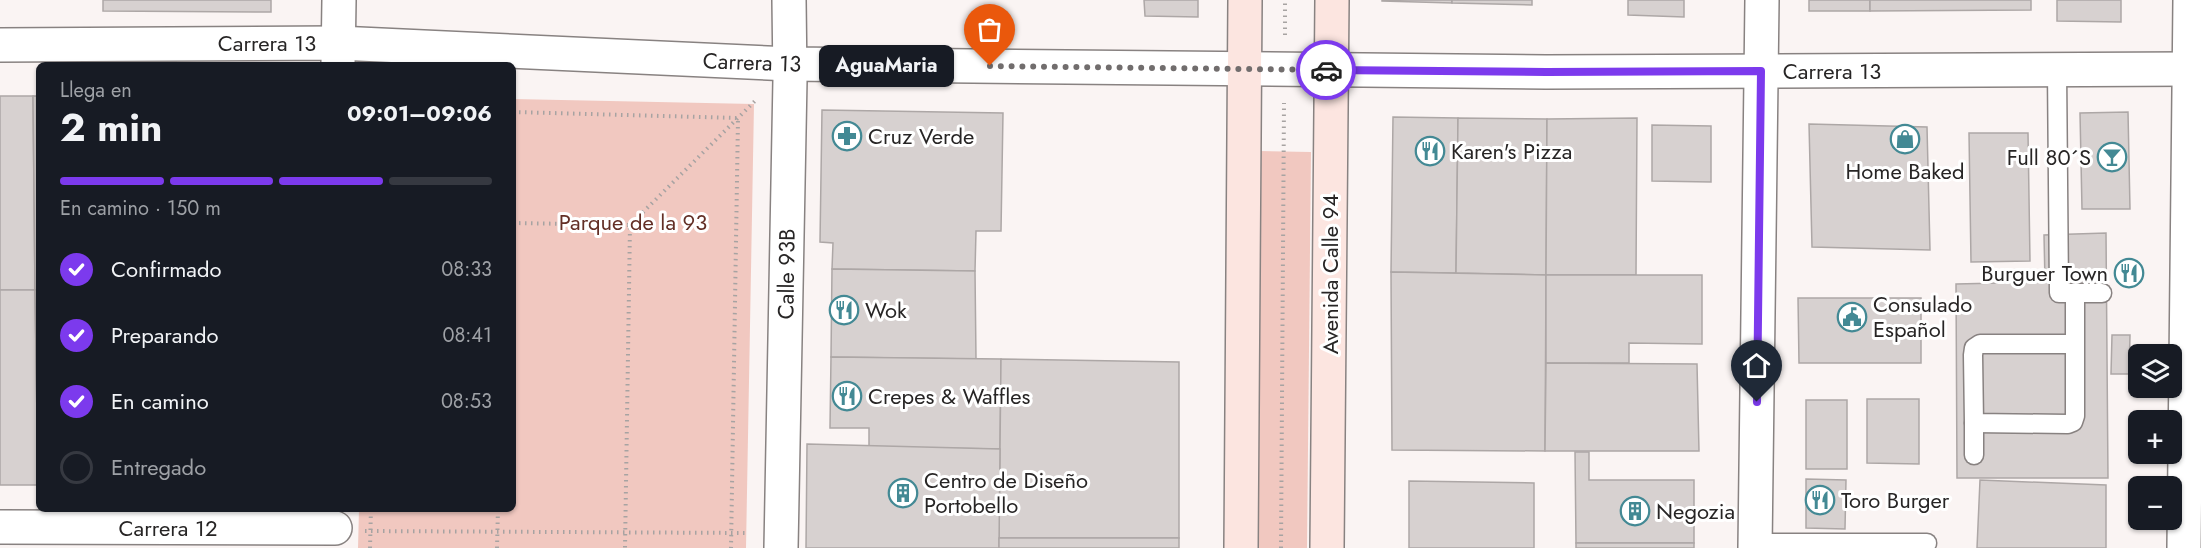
<!DOCTYPE html>
<html lang="es">
<head>
<meta charset="utf-8">
<style>
	:root { --surface:#171b24; --page:#20242c; --text:#f1f3f6; --muted:#9ea1a6; --line:#363941; --accent:#7c3aed }
	body { margin:0; font-family:Jost,sans-serif; background:var(--page); color:var(--text); height:100vh; display:flex; flex-direction:column; font-size:22px; white-space:nowrap }
	* { box-sizing:border-box; margin:0 }
	p { font-size:20px; color:var(--muted) }
	.icon { flex:none; width:33px; height:33px; fill:none; stroke:currentColor; stroke-width:2; stroke-linecap:round; stroke-linejoin:round }
	.map { position:relative; flex:1; overflow:hidden }
	.details { position:absolute; left:36px; top:62px; width:480px; height:450px; display:flex; flex-direction:column; background:var(--surface); border-radius:9px; box-shadow:0 2px 4px #0004 }
	.details>* { flex:none }
	.buttons { position:absolute; left:2128px; top:344px; display:grid; gap:12px }
	.buttons a { display:grid; place-items:center; width:54px; height:54px; border-radius:9px; background:var(--surface); box-shadow:0 2px 4px #0004; font-size:30px }
	.pin { position:absolute; display:grid; place-items:center; width:51px; height:51px; color:#fff; margin:-62px -26px; border-radius:50% 50% 50% 0; rotate:-45deg; box-shadow:0 0 6px #0007 }
	.pin .icon { rotate:45deg }
	.courier { position:absolute; display:grid; place-items:center; width:60px; height:60px; margin:-30px; border:4px solid #7c3aed; border-radius:50%; background:#fff; color:#222; box-shadow:0 2px 8px #0007 }
	.bubble { position:absolute; height:42px; border-radius:9px; background:var(--surface); box-shadow:0 2px 4px #0004; font-size:20px; font-weight:700; line-height:42px; text-align:center }
	.summary em { font-style:normal; font-weight:700 }
	.summary div { display:flex; flex-direction:column-reverse }
	.summary { display:flex; align-items:center; justify-content:space-between; height:102px; padding:0 24px }
	h1 { font-size:39px; font-weight:700; line-height:45px }
	.bar { display:grid; grid-template-columns:repeat(4,1fr); gap:9px 6px; align-content:center; height:72px; padding:0 24px }
	.bar i { height:8px; border-radius:4px; background:var(--line) }
	.bar .active { background:var(--accent) }
	.bar p { grid-column:span 4 }
	ol { padding:0 24px; list-style:none }
	li { display:flex; align-items:center; gap:18px; height:66px }
	li p { margin-inline-start:auto }
	li .icon { padding:6px; border-radius:50%; background:var(--accent); color:#fff; stroke-width:4 }
	li:last-child { color:var(--muted) }
	li i { width:33px; height:33px; border:3px solid var(--line); border-radius:50% }
	.map>svg:first-child { display:block }
	.green { fill:#f1c8c0 }
	.building { fill:#d7d1d0; stroke:#ada7a6; stroke-width:1.5 }
	.lines { fill:none; stroke-linecap:round; stroke-linejoin:round }
	.lane-casing { stroke:#888281; stroke-width:21 }
	.street-casing { stroke:#888281; stroke-width:36 }
	.secondary-casing { stroke:#888281; stroke-width:36 }
	.path { stroke:#a7a3a2; stroke-width:4; stroke-dasharray:1.5 4.5; stroke-linecap:butt }
	.lane { stroke:#fff; stroke-width:18 }
	.street { stroke:#fff; stroke-width:33 }
	.secondary { stroke:#fce5e0; stroke-width:33 }
	.done { stroke:#716d6d; stroke-width:6; stroke-dasharray:0 10.8 }
	.route { stroke:#7c3aed; stroke-width:8 }
	.labels { text-anchor:middle; dominant-baseline:central; stroke-width:6; stroke-linejoin:round; paint-order:stroke }
	.street-label { font-size:22px; fill:#272525; stroke:#fff }
	.poi-label { font-size:22px; fill:#272525; stroke:#fff; text-anchor:start }
	.park-label { font-size:22px; fill:#632f26; stroke:#fff }
</style>
</head>
<body>
<div class="map">
<svg width="2201" height="548" viewBox="0 0 2201 548">
	<rect width="100%" height="100%" fill="#faf4f3"/>
	<!-- green -->
	<g class="green">
		<polygon points="513,99 754,104 746,548 358,548 359,509 513,508"/>
		<polygon points="1259,151 1311,152 1307,548 1254,548"/>
	</g>
	<!-- building -->
	<g class="building">
		<polygon points="103,0 271,0 271,12 103,11"/>
		<polygon points="1144,0 1198,0 1198,17 1145,16"/>
		<polygon points="1382,0 1452,0 1452,3 1382,1"/>
		<polygon points="1452,0 1532,0 1532,5 1452,3"/>
		<polygon points="1628,0 1684,0 1684,17 1628,15"/>
		<rect x="1809" y="0" width="61" height="11"/>
		<polygon points="1870,0 2031,0 2031,10 1870,11"/>
		<polygon points="2057,0 2121,0 2121,22 2057,21"/>
		<polygon points="0,96 33,96 35,290 0,290"/>
		<polygon points="33,96 39,96 39,290 35,290"/>
		<polygon points="822,110 1003,113 1001,231 976,231 975,271 832,269 833,243 820,242"/>
		<polygon points="2128,112 2130,209 2082,209 2080,113"/>
		<polygon points="1393,117 1458,118 1456,273 1391,272"/>
		<polygon points="1458,118 1547,119 1546,275 1456,273"/>
		<polygon points="1637,118 1636,275 1546,275 1547,119"/>
		<polygon points="1809,124 1927,127 1930,250 1812,247"/>
		<polygon points="1652,125 1711,126 1711,182 1652,181"/>
		<polygon points="1969,133 2028,133 2030,261 1971,262"/>
		<polygon points="2106,233 2108,478 1957,478 1956,284 2045,282 2044,235"/>
		<polygon points="832,269 975,271 976,359 831,357"/>
		<polygon points="1391,272 1546,275 1545,451 1392,450"/>
		<polygon points="1546,275 1702,275 1702,344 1629,343 1629,363 1546,363"/>
		<polygon points="0,290 35,290 38,485 0,485"/>
		<polygon points="35,290 39,290 39,485 38,485"/>
		<polygon points="1798,298 1921,298 1921,363 1799,363"/>
		<polygon points="2112,335 2130,335 2129,374 2111,374"/>
		<polygon points="831,357 1001,359 1000,449 869,447 869,428 830,428"/>
		<polygon points="1001,359 1179,362 1179,538 999,538"/>
		<polygon points="1546,363 1697,364 1699,451 1545,451"/>
		<polygon points="1867,399 1919,399 1919,464 1867,463"/>
		<rect x="1806" y="400" width="41" height="69"/>
		<polygon points="807,444 1000,449 999,548 806,548"/>
		<polygon points="1575,452 1589,452 1589,480 1694,480 1694,543 1576,543"/>
		<polygon points="1806,479 1846,480 1845,529 1806,528"/>
		<polygon points="1980,480 2106,485 2106,548 1977,548"/>
		<polygon points="1409,481 1534,483 1534,548 1409,548"/>
		<rect x="999" y="538" width="180" height="10"/>
		<rect x="1576" y="543" width="118" height="5"/>
	</g>
	<g class="lines">
		<!-- lane casing -->
		<g class="lane-casing">
			<g id="lane">
				<polyline points="2057,70 2059,293 2075,293 2075,416 2073,422 2068,424 1974,423 1973,355 1974,348 1980,344 2075,344"/>
				<polyline points="2075,293 2102,293"/>
				<polyline points="1974,423 1974,455"/>
				<polyline points="1756,543 1927,543"/>
			</g>
		</g>
		<!-- street casing -->
		<g class="street-casing">
			<g id="street">
				<polyline points="0,45 338,43 790,64 1546,72 2189,69"/>
				<polyline points="338,64 339,0"/>
				<polyline points="0,527 335,528"/>
				<polyline points="781,548 790,79 789,0"/>
				<polyline points="1755,548 1762,0"/>
				<polyline points="2184,548 2190,0"/>
			</g>
		</g>
		<!-- secondary casing -->
		<g class="secondary-casing">
			<g id="secondary">
				<polyline points="1241,548 1245,0"/>
				<polyline points="1327,548 1332,0"/>
			</g>
		</g>
		<!-- path -->
		<g class="path">
			<polyline points="1285,35 1285,0"/>
			<polyline points="513,112 738,118 731,548"/>
			<polyline points="513,223 630,225 625,548"/>
			<polyline points="630,225 757,99"/>
			<polyline points="365,531 748,533"/>
			<polyline points="370,548 371,508"/>
			<polyline points="497,548 498,508"/>
			<polyline points="1281,548 1284,103"/>
		</g>
		<!-- lane -->
		<use href="#lane" class="lane"/>
		<!-- street -->
		<use href="#street" class="street"/>
		<!-- secondary -->
		<use href="#secondary" class="secondary"/>
	</g>
	<g class="lines">
		<!-- done -->
		<polyline class="done" points="990,66 1326,70"/>
		<!-- route -->
		<polyline class="route" points="1326,70 1546,72 1761,71 1757,402"/>
	</g>
	<!-- icons -->
	<defs>
		<g id="pharmacy-ring" transform="scale(1.5)"><circle r="9.5" fill="#fff" stroke="#438994" stroke-width="1.5"/><path d="M-2-6h4v4h4v4h-4v4h-4v-4h-4v-4h4Z" fill="#438994"/></g>
		<g id="shop-ring" transform="scale(1.5)"><circle r="9.5" fill="#fff" stroke="#438994" stroke-width="1.5"/><path d="M-5-2.5h2.3a2.7 3.5 0 0 1 5.4 0H5L5.5 6h-11ZM-1.5-2.5h3a1.5 2.3 0 0 0-3 0Z" fill="#438994"/></g>
		<g id="restaurant-ring" transform="scale(1.5)"><circle r="9.5" fill="#fff" stroke="#438994" stroke-width="1.5"/><path d="M-5-6h1v4h1v-4h1v4h1v-4h1v5L-1.5 .5V6h-2V.5L-5-1ZM5-6V6H3V1.5H1.5Q1.5-4 5-6Z" fill="#438994"/></g>
		<g id="bar-ring" transform="scale(1.5)"><circle r="9.5" fill="#fff" stroke="#438994" stroke-width="1.5"/><path d="M-6-5H6L.8 .8V4.5H3.5V6h-7V4.5H-.8V.8Z" fill="#438994"/></g>
		<g id="civic-ring" transform="scale(1.5)"><circle r="9.5" fill="#fff" stroke="#438994" stroke-width="1.5"/><path d="M-.6-6.5H3V-4.5H.6V-3L4-1V1h2V6H-6V1h2V-1L-.6-3ZM-1.2 2.5V6h2.4V2.5Z" fill="#438994"/></g>
		<g id="building-ring" transform="scale(1.5)"><circle r="9.5" fill="#fff" stroke="#438994" stroke-width="1.5"/><path d="M-4-6H4V6H1V3H-1V6H-4ZM-2.5-4.3h1.7v1.8h-1.7ZM.8-4.3h1.7v1.8H.8ZM-2.5-1h1.7V.8h-1.7ZM.8-1h1.7V.8H.8Z" fill="#438994"/></g>
	</defs>
	<g fill-rule="evenodd">
		<use href="#pharmacy-ring" x="847" y="136"/>
		<use href="#shop-ring" x="1905" y="139"/>
		<use href="#restaurant-ring" x="1430" y="151"/>
		<use href="#bar-ring" x="2112" y="157"/>
		<use href="#restaurant-ring" x="2129" y="273"/>
		<use href="#restaurant-ring" x="844" y="310"/>
		<use href="#civic-ring" x="1852" y="317"/>
		<use href="#restaurant-ring" x="847" y="396"/>
		<use href="#building-ring" x="903" y="493"/>
		<use href="#restaurant-ring" x="1820" y="500"/>
		<use href="#building-ring" x="1635" y="511"/>
	</g>
	<g class="labels">
		<!-- street labels -->
		<g class="street-label">
			<text x="267" y="43">Carrera 13</text>
			<text transform="translate(752 62) rotate(2)">Carrera 13</text>
			<text x="1832" y="71">Carrera 13</text>
			<text transform="translate(786 274) rotate(-89)">Calle 93B</text>
			<text transform="translate(1330 274) rotate(-90)">Avenida Calle 94</text>
			<text x="168" y="528">Carrera 12</text>
		</g>
		<!-- poi labels -->
		<g class="poi-label">
			<text x="868" y="136">Cruz Verde</text>
			<text x="1451" y="151">Karen's Pizza</text>
			<text x="2091" y="157" text-anchor="end">Full 80´S</text>
			<text x="1905" y="171" text-anchor="middle">Home Baked</text>
			<text x="2108" y="273" text-anchor="end">Burguer Town</text>
			<text x="1873" y="304">Consulado<tspan x="1873" dy="25">Español</tspan></text>
			<text x="865" y="310">Wok</text>
			<text x="868" y="396">Crepes &amp; Waffles</text>
			<text x="924" y="480">Centro de Diseño<tspan x="924" dy="25">Portobello</tspan></text>
			<text x="1841" y="500">Toro Burger</text>
			<text x="1656" y="511">Negozia</text>
		</g>
		<!-- park labels -->
		<g class="park-label">
			<text x="633" y="222">Parque de la 93</text>
		</g>
	</g>
</svg>
<div class="buttons">
<a><svg class="icon" aria-label="layers" viewBox="0 0 24 24"><path d="M12 4l9 5-9 5-9-5zM3 14l9 5 9-5"/></svg></a>
<a>+</a>
<a>−</a>
</div>
<div class="pin" style="left:990px;top:66px;background:#ea580c"><svg class="icon" aria-label="bag" viewBox="0 0 24 24"><path d="M5 8h14l-1 12H6zM9 8a3 3 0 0 1 6 0"/></svg></div>
<div class="pin" style="left:1757px;top:402px;background:#1f2937"><svg class="icon" aria-label="home" viewBox="0 0 24 24"><path d="M3 11l9-7 9 7M6 9v11h12V9"/></svg></div>
<div class="courier" style="left:1326px;top:70px"><svg class="icon" aria-label="car" viewBox="0 0 24 24"><path d="M5 17H2v-5l4-1 3-4h7l3 4 3 1v5h-3M9 17h6M6 11h13"/><circle cx="7" cy="17" r="2"/><circle cx="17" cy="17" r="2"/></svg></div>
<div class="bubble" style="left:819px;top:45px;width:135px">AguaMaria</div>
<section class="details">
<div class="summary"><div><h1>2 min</h1><p>Llega en</p></div><em>09:01–09:06</em></div>
<div class="bar"><i class="active"></i><i class="active"></i><i class="active"></i><i></i><p>En camino · 150 m</p></div>
<ol>
<li><svg class="icon" aria-label="check" viewBox="0 0 24 24"><path d="M5 12l5 5 9-10"/></svg>Confirmado<p>08:33</p></li>
<li><svg class="icon" aria-label="check" viewBox="0 0 24 24"><path d="M5 12l5 5 9-10"/></svg>Preparando<p>08:41</p></li>
<li><svg class="icon" aria-label="check" viewBox="0 0 24 24"><path d="M5 12l5 5 9-10"/></svg>En camino<p>08:53</p></li>
<li><i></i>Entregado</li>
</ol>
</section>
</div>
</body>
</html>
